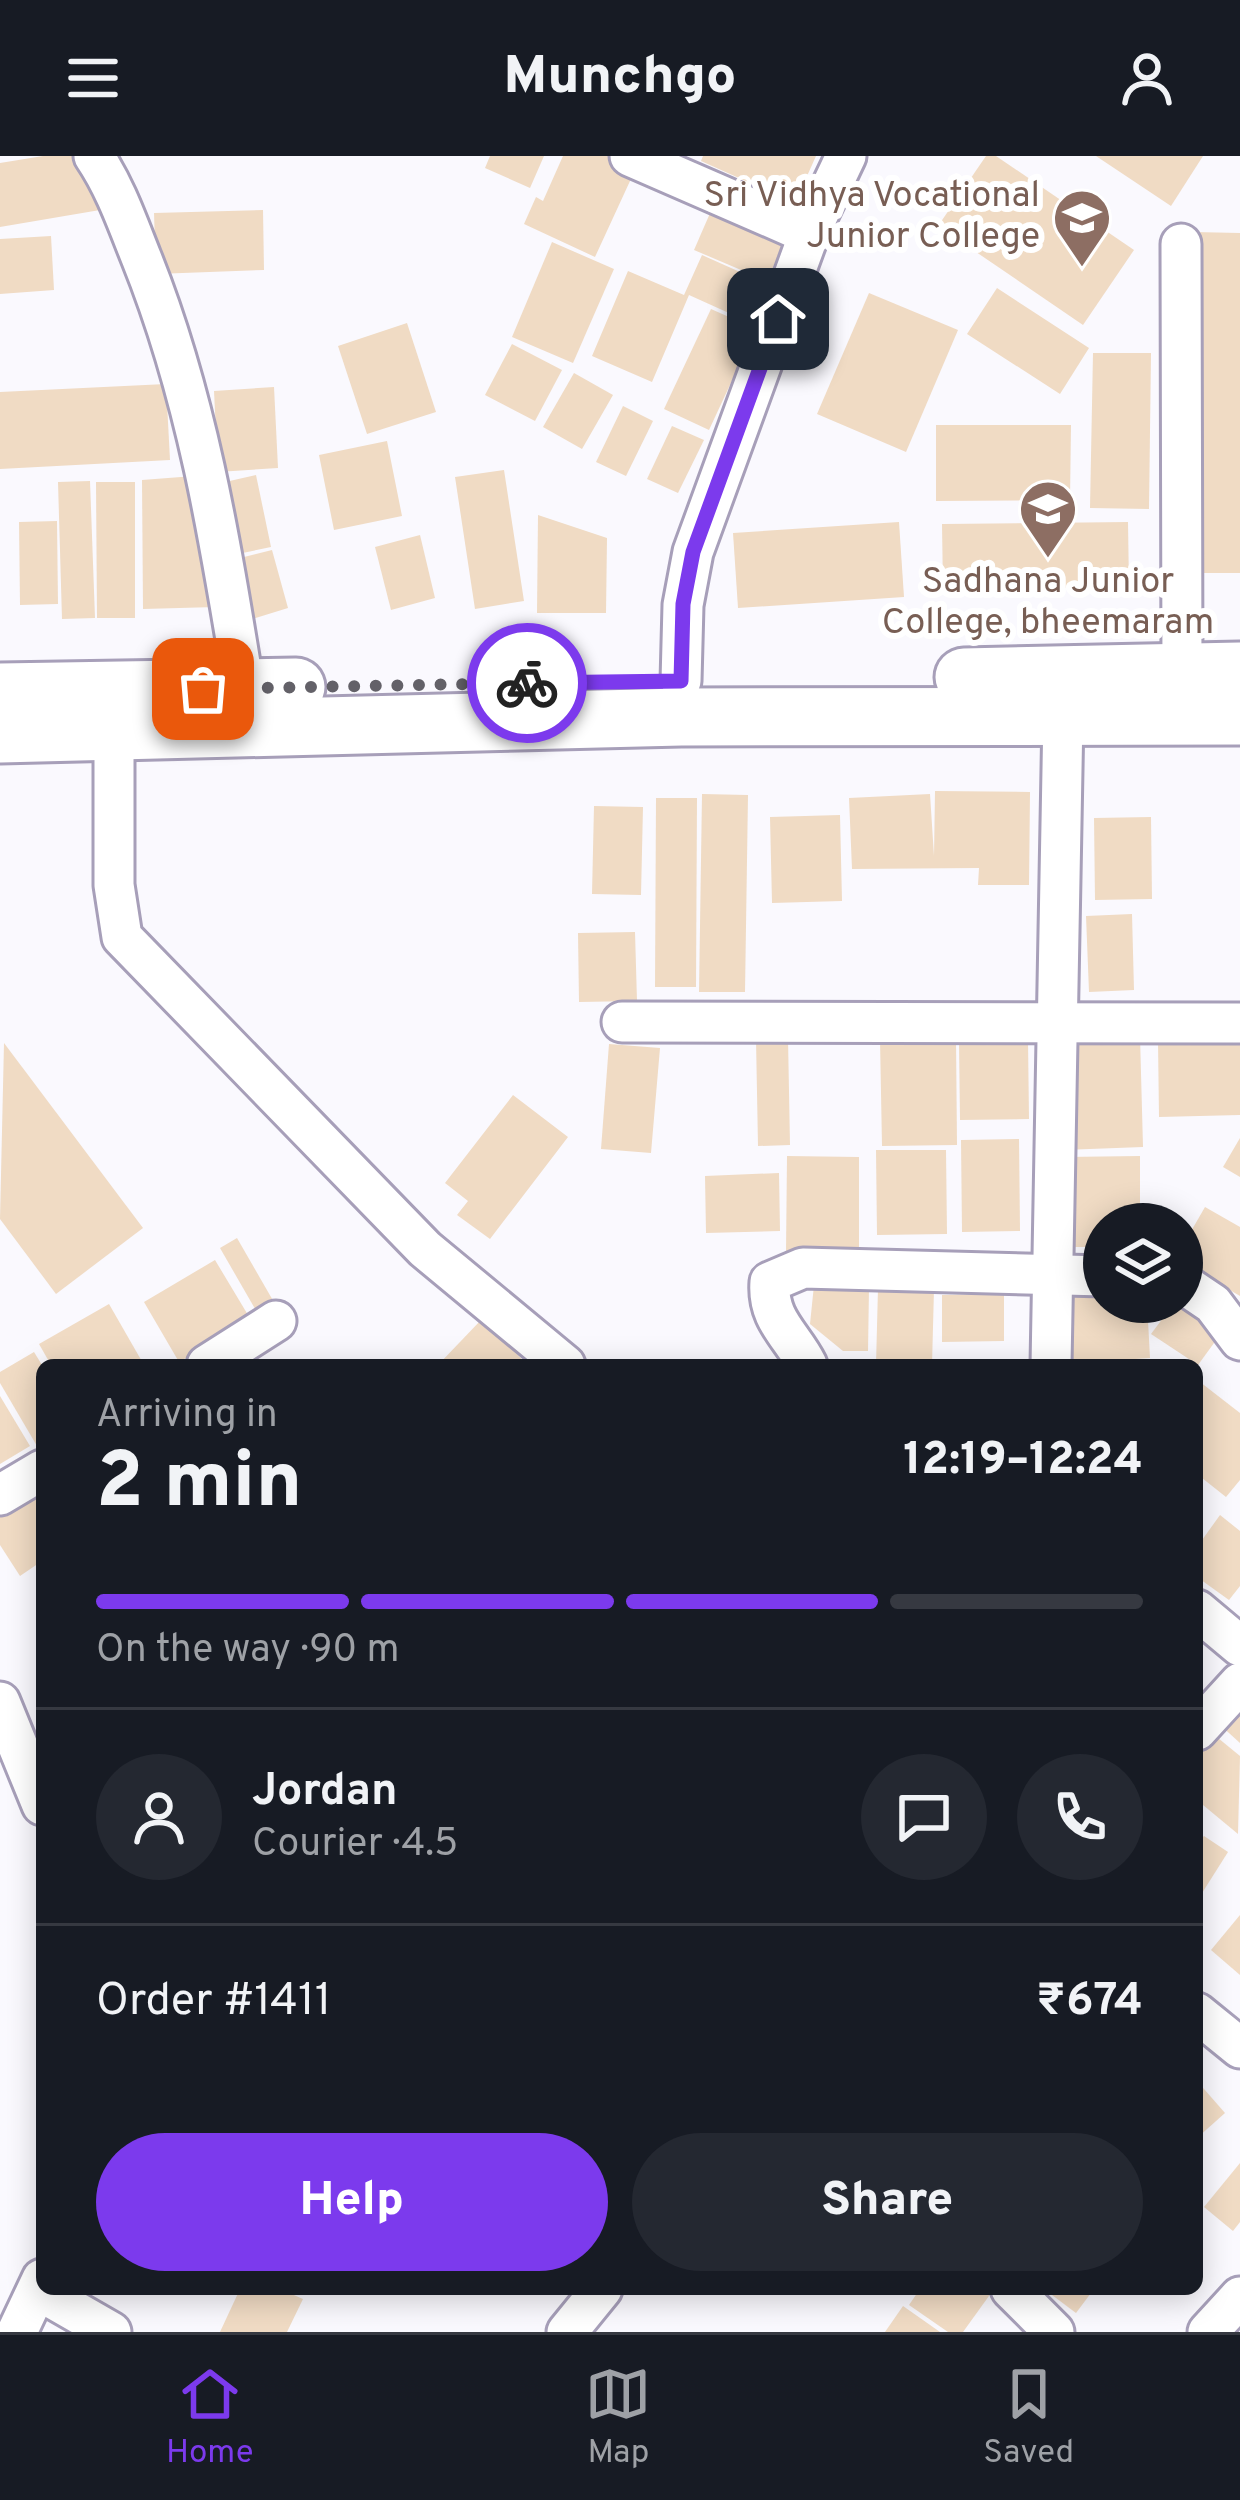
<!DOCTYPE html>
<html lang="en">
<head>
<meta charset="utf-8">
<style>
	:root { --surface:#171b24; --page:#242831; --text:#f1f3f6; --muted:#9ea1a6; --line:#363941; --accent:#7c3aed }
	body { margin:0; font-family:Overpass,sans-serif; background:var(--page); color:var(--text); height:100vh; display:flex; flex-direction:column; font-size:45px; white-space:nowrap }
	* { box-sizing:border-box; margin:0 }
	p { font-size:39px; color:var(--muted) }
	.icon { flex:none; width:66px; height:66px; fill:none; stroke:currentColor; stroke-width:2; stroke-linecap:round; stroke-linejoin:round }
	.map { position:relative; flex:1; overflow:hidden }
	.side { position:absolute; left:36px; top:1203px; width:1167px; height:936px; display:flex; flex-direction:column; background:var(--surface); border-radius:18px; box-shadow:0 6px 30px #0003 }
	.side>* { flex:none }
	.tools { position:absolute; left:1083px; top:1047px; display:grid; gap:24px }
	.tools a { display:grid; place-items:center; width:120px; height:120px; border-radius:50%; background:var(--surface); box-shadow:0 6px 30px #0003; font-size:60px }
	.pin { position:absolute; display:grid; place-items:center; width:102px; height:102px; color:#fff; margin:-51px; border-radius:24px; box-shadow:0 6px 18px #0006 }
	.courier { position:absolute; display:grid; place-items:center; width:120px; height:120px; margin:-60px; border:9px solid #7c3aed; border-radius:50%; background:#fff; color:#222; box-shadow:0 3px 15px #0007 }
	.headline em { font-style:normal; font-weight:800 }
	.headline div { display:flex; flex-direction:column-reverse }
	.headline { display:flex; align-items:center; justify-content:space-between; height:204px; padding:0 60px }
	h1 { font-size:78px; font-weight:800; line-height:90px }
	.bar { display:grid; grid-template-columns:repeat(4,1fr); gap:18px 12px; align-content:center; height:144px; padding:0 60px }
	.bar i { height:15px; border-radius:9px; background:var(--line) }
	.bar .active { background:var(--accent) }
	.bar p { grid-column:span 4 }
	.line { display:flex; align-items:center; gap:30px; padding:0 60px; border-top:3px solid var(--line) }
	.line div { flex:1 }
	.round { display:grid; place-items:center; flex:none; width:126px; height:126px; border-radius:63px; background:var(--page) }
	.primary-button { display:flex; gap:24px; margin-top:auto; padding:24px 60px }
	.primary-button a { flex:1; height:138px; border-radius:72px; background:var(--accent); color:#fff; font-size:48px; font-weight:800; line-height:138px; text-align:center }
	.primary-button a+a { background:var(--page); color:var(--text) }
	header { display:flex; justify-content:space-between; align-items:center; height:156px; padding:0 60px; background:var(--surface); font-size:54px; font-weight:800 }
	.dock { display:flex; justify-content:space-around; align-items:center; height:168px; border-top:3px solid var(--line); background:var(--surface); font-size:33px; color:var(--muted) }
	.dock a { display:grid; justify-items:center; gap:6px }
	.dock .active { color:var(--accent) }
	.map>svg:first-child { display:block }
	.building { fill:#f0dbc4 }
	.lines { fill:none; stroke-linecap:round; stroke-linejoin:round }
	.minor-casing { stroke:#a79fb9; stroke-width:45 }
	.highway-casing { stroke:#a79fb9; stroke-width:63 }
	.minor { stroke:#fff; stroke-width:39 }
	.highway { stroke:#fff; stroke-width:57 }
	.done { stroke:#636168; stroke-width:12; stroke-dasharray:0 21.6 }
	.route { stroke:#7c3aed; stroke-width:15 }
	.labels { text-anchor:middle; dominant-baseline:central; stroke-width:12; stroke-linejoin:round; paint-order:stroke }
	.education-label { font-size:36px; fill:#785e54; stroke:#fff; text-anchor:end }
</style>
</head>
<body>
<header><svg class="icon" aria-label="menu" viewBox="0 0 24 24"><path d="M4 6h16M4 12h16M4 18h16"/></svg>Munchgo<svg class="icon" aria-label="person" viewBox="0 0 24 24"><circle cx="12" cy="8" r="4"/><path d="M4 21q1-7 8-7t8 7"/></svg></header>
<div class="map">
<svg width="1240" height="2176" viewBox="0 0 1240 2176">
	<rect width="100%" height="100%" fill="#faf9fe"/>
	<!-- building -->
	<g class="building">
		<polygon points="43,0 86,0 100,54 0,71 0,7"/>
		<polygon points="490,0 544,0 530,32 485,12"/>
		<polygon points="563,0 610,0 636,12 595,101 524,68 536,41 543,45"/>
		<polygon points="703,0 816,0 795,47 701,5"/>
		<polygon points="986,0 996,0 1134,94 1083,169 938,70"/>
		<polygon points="1096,0 1203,0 1171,50"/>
		<polygon points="714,48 787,79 767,125 694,94"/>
		<polygon points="263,54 264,114 156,118 154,57"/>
		<polygon points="1194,76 1240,77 1240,417 1189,417"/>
		<polygon points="51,80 54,134 0,138 0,83"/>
		<polygon points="552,86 614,113 573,207 512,181"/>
		<polygon points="702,99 769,129 751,167 689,139 652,226 592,200 628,115 684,139"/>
		<polygon points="997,132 1089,192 1060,238 967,178"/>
		<polygon points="869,137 958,174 906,296 817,258"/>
		<polygon points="711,153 756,173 709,274 664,253"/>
		<polygon points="407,167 436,256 367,278 338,190"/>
		<polygon points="512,188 562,214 535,265 485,239"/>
		<polygon points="1093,197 1151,197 1149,353 1090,352"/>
		<polygon points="574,217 613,239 582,293 543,271"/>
		<polygon points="166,228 170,304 0,313 0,236"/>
		<polygon points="274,231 278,312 218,316 214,235"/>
		<polygon points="623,250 653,265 626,320 596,306"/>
		<polygon points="936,269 1071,269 1070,344 936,345"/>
		<polygon points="672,270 704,284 678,337 647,323"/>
		<polygon points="387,285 402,360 334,374 319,299"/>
		<polygon points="504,314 524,445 475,453 455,321"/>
		<polygon points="256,319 271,391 228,400 212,329"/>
		<polygon points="194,320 216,451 143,453 142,324"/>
		<polygon points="90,325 95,462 62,463 58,326"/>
		<polygon points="96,326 135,326 135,462 97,462"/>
		<polygon points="538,359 607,382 606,457 537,457"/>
		<polygon points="57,365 58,448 20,449 19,366"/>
		<polygon points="899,366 904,441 738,452 733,377"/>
		<polygon points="1128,366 1129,431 943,434 942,368"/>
		<polygon points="420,379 435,442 391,454 375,391"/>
		<polygon points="272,394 288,452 252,463 236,403"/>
		<polygon points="935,635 1030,636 1029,729 978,729 979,712 852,713 849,642 930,638 934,700"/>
		<polygon points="702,638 748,639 745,836 699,836"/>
		<polygon points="656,642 697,642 696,831 655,831"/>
		<polygon points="594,650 643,651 641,739 592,738"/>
		<polygon points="840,659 842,745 772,747 770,661"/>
		<polygon points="1151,661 1152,743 1095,744 1094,662"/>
		<polygon points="1132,758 1134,834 1089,836 1086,760"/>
		<polygon points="635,776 637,845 579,846 578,777"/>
		<polygon points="1140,880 1143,991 1063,994 1060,882"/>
		<polygon points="788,882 790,989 758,990 756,883"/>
		<polygon points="956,882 957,989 882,990 880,883"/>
		<polygon points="1240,883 1240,959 1159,961 1158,885"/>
		<polygon points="1028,884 1029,963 960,964 959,886"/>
		<polygon points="4,887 143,1072 56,1138 0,1063"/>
		<polygon points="609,888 660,892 651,997 601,993"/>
		<polygon points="513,939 568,981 490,1083 457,1059 468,1045 445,1027"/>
		<polygon points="1240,982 1240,1021 1223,1011"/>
		<polygon points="1019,983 1020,1075 962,1076 961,984"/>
		<polygon points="876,994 946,994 947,1078 877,1079"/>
		<polygon points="787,1000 859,1001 859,1098 786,1097"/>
		<polygon points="1140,1000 1140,1068 1104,1068 1104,1091 1064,1091 1064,1001"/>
		<polygon points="779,1017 780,1075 706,1077 705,1020"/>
		<polygon points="1205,1051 1240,1071 1240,1140 1182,1106 1182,1091"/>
		<polygon points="237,1082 275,1148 258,1158 220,1092"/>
		<polygon points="215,1104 251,1164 179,1206 144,1146"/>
		<polygon points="814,1129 869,1131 868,1195 843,1195 810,1168"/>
		<polygon points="878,1132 934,1133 932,1209 876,1209"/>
		<polygon points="1104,1136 1104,1146 1147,1146 1150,1202 1064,1208 1060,1139"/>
		<polygon points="1004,1138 1004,1185 942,1186 942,1139"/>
		<polygon points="1175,1146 1222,1176 1198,1209 1151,1178"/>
		<polygon points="109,1148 144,1209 51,1209 39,1188"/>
		<polygon points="481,1164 528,1209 438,1209"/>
		<polygon points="34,1196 42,1209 42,1287 37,1290 0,1227 0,1216"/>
		<polygon points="1200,1226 1240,1257 1240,1324 1226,1341 1197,1318"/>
		<polygon points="0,1240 30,1290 0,1308"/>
		<polygon points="42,1325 42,1405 20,1420 0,1389 0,1353"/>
		<polygon points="1220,1359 1240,1375 1240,1430 1229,1444 1197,1421 1197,1391"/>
		<polygon points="1240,1541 1240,1587 1218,1567"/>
		<polygon points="1207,1573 1240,1600 1238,1678 1197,1644 1197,1585"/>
		<polygon points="1204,1680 1228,1696 1197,1745 1197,1687"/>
		<polygon points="1240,1759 1240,1819 1211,1794"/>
		<polygon points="1197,1925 1225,1957 1197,1982"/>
		<polygon points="1240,2007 1240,2066 1233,2075 1204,2051"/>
		<polygon points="240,2133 280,2133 303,2143 287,2176 220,2176"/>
		<polygon points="920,2133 994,2133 963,2176 948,2176 909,2149"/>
		<polygon points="1044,2133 1094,2133 1076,2157"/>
		<polygon points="903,2150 940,2176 885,2176"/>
	</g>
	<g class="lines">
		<!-- minor casing -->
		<g class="minor-casing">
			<g id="minor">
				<path d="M94 0C115 31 127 66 141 101 197 240 220 384 244 532"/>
				<polyline points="630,0 809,78"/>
				<polyline points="1181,88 1182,517"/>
				<polyline points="681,525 683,449 693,396 809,78 846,0"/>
				<polyline points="114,576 114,729 122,781 425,1093 565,1209"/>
				<polyline points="622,866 1240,867"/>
				<polyline points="1182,1127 1213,1148 1240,1184"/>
				<polyline points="207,1209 276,1165"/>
				<path d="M807 1209C792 1179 767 1164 770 1126L803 1112 1104 1120"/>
				<polyline points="1051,1209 1063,559"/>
				<polyline points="0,1339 42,1314"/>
				<polyline points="1197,1454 1240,1490"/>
				<polyline points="0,1546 42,1649"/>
				<polyline points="1197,1574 1240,1527"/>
				<polyline points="1197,1857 1240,1892"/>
				<polyline points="1011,2133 1054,2176"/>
				<polyline points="38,2134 111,2176"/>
				<polyline points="17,2176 42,2123"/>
				<polyline points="567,2176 602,2133"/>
				<polyline points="1208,2176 1240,2141"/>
			</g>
		</g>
		<!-- highway casing -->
		<g class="highway-casing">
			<g id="highway">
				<polyline points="964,521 1240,515"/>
				<polyline points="0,536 296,531"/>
				<polyline points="0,578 681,561 1240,560"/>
			</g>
		</g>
		<!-- minor -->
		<use href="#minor" class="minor"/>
		<!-- highway -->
		<use href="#highway" class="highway"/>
	</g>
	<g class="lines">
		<!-- done -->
		<polyline class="done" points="203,533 527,527"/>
		<!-- route -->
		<polyline class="route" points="527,527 681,525 683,448 693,396 778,163"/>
	</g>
	<!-- icons -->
	<defs>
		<g id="university-pin" transform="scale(3)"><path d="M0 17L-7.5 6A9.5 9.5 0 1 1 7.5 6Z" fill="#8d6e63" stroke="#fff"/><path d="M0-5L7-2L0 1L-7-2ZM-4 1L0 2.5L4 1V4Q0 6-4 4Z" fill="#fff"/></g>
	</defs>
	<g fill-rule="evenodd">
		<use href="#university-pin" x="1082" y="62"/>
		<use href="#university-pin" x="1048" y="353"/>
	</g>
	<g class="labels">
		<!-- education labels -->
		<g class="education-label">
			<text x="1040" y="41">Sri Vidhya Vocational<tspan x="1040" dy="41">Junior College</tspan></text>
			<text x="1048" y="427" text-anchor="middle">Sadhana Junior<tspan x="1048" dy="41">College, bheemaram</tspan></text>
		</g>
	</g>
</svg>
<div class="tools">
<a><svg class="icon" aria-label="layers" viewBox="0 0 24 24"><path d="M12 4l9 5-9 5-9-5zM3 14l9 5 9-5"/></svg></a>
</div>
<div class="pin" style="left:203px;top:533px;background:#ea580c"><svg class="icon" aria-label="bag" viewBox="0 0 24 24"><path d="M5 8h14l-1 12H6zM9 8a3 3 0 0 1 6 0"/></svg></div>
<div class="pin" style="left:778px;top:163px;background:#1f2937"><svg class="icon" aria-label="home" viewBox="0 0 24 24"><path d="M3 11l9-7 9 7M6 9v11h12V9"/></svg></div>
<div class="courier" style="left:527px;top:527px"><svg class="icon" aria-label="bike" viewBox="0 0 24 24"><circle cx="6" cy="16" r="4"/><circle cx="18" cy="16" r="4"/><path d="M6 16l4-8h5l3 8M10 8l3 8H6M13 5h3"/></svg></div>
<section class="side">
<div class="headline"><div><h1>2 min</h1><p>Arriving in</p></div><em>12:19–12:24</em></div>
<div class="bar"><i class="active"></i><i class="active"></i><i class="active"></i><i></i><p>On the way · 90 m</p></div>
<div class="line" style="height:216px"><a class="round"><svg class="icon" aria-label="person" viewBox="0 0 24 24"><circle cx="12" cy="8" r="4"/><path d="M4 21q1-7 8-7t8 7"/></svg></a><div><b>Jordan</b><p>Courier · 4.5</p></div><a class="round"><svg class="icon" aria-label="chat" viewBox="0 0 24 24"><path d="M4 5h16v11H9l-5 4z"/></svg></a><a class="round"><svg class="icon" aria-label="phone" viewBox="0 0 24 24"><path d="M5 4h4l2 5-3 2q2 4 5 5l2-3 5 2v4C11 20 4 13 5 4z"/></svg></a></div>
<div class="line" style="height:156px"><div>Order #1411</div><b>₹674</b></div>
<div class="primary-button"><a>Help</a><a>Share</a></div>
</section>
</div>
<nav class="dock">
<a class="active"><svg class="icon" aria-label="home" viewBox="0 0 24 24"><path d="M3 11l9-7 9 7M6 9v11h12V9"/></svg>Home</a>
<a><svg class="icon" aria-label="map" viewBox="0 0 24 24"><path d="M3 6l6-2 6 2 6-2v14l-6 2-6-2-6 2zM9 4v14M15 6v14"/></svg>Map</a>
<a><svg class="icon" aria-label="saved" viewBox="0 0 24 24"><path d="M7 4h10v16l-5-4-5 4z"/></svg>Saved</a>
</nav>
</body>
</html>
